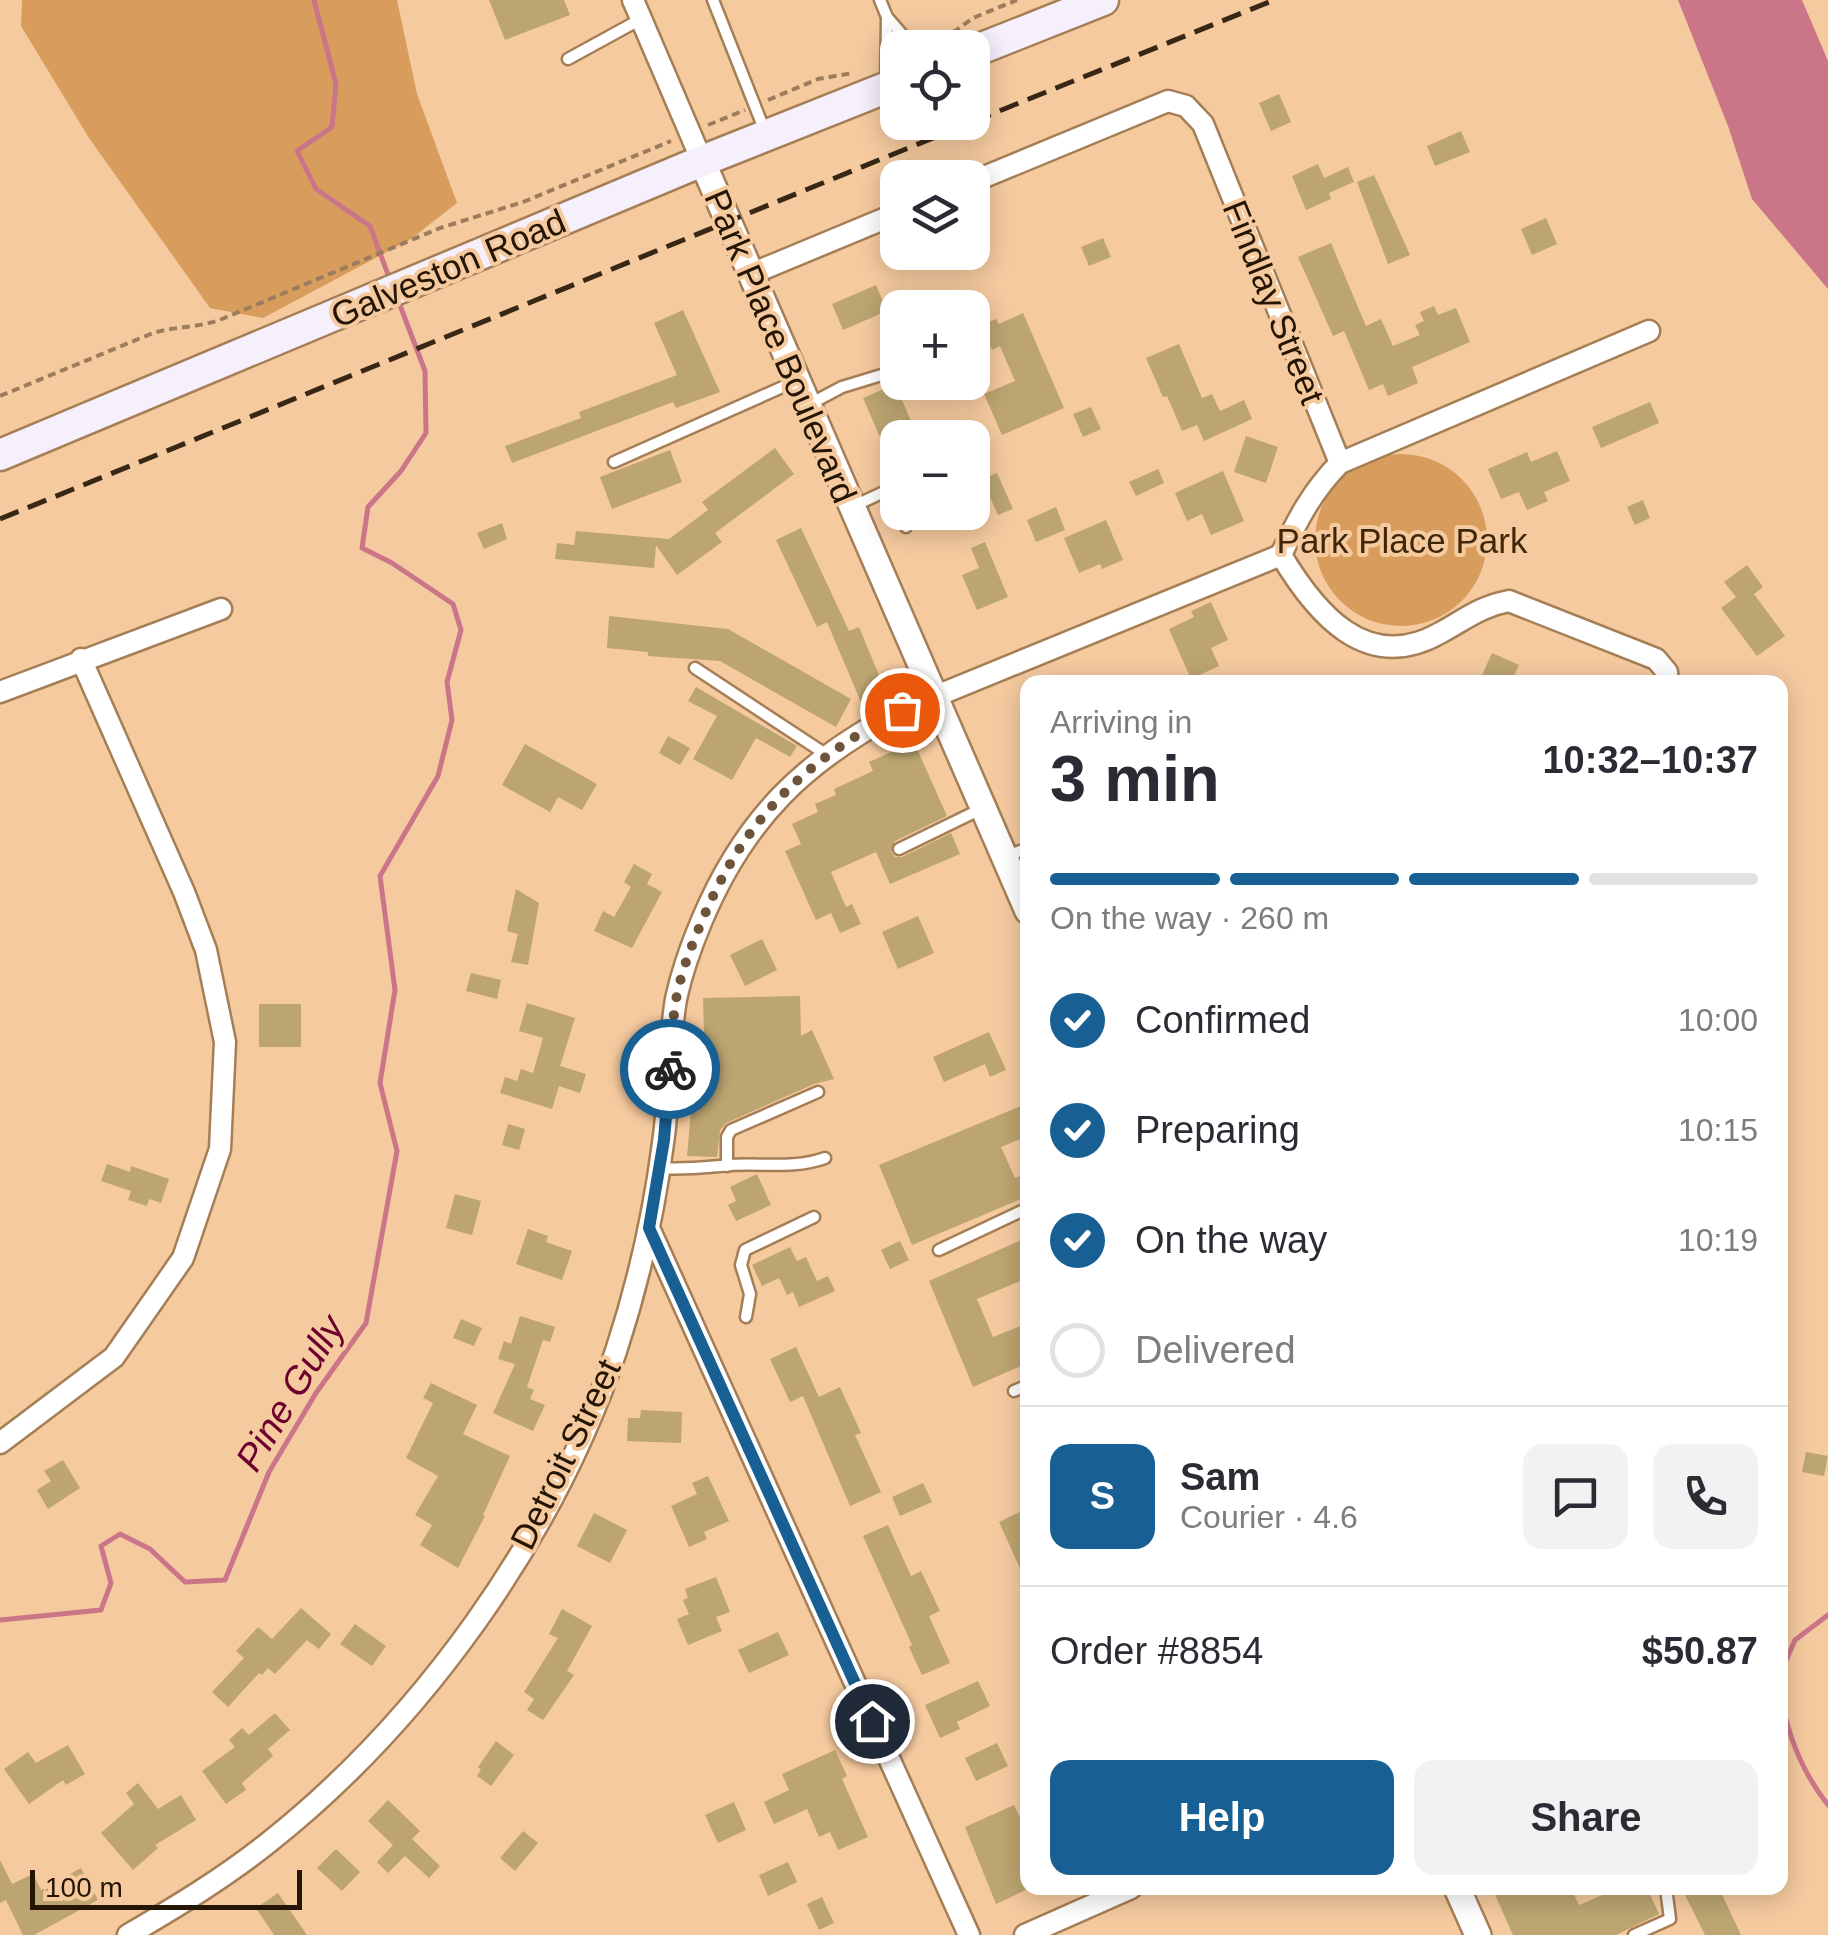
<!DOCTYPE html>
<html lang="en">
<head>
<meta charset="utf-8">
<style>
	:root { --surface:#fff; --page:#f2f2f3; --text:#2b2b33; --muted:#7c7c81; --line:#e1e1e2; --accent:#185f93 }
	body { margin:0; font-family:Helvetica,sans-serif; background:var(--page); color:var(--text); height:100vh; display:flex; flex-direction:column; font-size:38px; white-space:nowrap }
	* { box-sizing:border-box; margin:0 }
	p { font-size:32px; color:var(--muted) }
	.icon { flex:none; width:55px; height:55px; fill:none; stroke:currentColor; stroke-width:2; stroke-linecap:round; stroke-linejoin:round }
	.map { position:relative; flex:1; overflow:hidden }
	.panel { position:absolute; left:1020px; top:675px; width:768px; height:1220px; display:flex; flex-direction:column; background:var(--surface); border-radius:20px; box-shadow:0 5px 25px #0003 }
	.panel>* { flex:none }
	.controls { position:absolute; left:880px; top:30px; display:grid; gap:20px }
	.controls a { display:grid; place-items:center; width:110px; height:110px; border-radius:20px; background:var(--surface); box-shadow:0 5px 25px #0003; font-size:50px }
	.scale { position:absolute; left:30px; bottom:25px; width:272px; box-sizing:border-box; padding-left:10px; border:5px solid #241505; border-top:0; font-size:28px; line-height:35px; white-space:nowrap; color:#241505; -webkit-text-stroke:8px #f5ca9f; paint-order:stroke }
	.pin { position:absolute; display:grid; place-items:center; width:85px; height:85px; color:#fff; margin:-42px; border:5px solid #fff; border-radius:50%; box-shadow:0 2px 10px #0007 }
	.courier { position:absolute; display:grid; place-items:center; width:100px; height:100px; margin:-50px; border:8px solid #185f93; border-radius:50%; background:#fff; color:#222; box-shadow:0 2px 12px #0007 }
	.head em { font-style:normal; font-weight:700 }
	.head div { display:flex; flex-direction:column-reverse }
	.head { display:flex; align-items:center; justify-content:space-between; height:170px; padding:0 30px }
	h1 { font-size:65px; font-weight:700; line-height:75px }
	.bar { display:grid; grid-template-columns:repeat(4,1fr); gap:15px 10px; align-content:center; height:120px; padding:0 30px }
	.bar i { height:12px; border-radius:8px; background:var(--line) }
	.bar .current { background:var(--accent) }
	.bar p { grid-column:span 4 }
	.line { display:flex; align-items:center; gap:25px; padding:0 30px; border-top:2px solid var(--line) }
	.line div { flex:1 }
	.round { display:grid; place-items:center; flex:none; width:105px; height:105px; border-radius:20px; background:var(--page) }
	ol { padding:0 30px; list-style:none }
	li { display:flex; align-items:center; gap:30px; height:110px }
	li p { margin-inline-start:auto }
	li .icon { padding:10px; border-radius:50%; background:var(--accent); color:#fff; stroke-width:4 }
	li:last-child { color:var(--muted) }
	li i { width:55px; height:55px; border:5px solid var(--line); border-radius:50% }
	.primary-button { display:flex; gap:20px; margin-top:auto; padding:20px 30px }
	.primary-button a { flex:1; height:115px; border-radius:20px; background:var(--accent); color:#fff; font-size:40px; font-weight:700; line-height:115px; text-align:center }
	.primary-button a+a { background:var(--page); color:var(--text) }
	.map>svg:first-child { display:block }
	.green { fill:#d89c5d }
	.water { fill:#cb7589 }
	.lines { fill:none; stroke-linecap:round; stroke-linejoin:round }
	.stream { stroke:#cb7589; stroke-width:5 }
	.building { fill:#bca571 }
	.service-casing { stroke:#a67e56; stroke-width:15 }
	.minor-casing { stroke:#a67e56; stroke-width:25 }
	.tertiary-casing { stroke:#a67e56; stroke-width:30 }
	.secondary-casing { stroke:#a67e56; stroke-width:35 }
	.path { stroke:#9c7c5d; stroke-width:4; stroke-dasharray:8 5; stroke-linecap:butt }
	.service { stroke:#fff; stroke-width:10 }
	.minor { stroke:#fff; stroke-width:20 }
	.tertiary { stroke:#fff; stroke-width:25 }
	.secondary { stroke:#f6f0fd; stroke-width:30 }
	.rail { stroke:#392715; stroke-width:5; stroke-dasharray:20 10; stroke-linecap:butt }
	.done { stroke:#6d543b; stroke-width:10; stroke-dasharray:0 18 }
	.route { stroke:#185f93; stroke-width:12 }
	.labels { text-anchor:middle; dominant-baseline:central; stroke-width:8; stroke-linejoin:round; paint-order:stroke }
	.street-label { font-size:35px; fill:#241505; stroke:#f5ca9f }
	.park-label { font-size:35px; fill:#40270a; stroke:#f5ca9f }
	.water-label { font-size:38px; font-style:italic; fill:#6d002e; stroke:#f5ca9f }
</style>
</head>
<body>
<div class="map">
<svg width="1828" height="1935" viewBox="0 0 1828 1935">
	<rect width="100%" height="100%" fill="#f5ca9f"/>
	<!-- green -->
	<g class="green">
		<polygon points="22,0 397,0 417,94 457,203 411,239 263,318 210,308 89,138 21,26"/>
		<circle cx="1401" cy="540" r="86"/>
	</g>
	<!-- water -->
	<polygon class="water" points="1678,0 1802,0 1828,61 1828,289 1752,199 1728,126"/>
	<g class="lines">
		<!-- stream -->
		<g class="stream">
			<polyline points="314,0 336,84 332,127 297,151 316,189 370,226 390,280"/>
			<polyline points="0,1620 101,1610 111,1583 101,1546 120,1534 150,1549 185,1582 225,1580 269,1472 316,1393 366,1323 397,1151 380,1083 395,990 380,876 438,776 452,720 447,682 461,630 453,604 392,563 362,548 368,507 401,471 426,433 425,371 398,300"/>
			<polyline points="1780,1674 1795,1640 1828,1615"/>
			<path d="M1780 1689C1786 1731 1802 1772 1828 1805"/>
		</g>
	</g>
	<!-- building -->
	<g class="building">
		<polygon points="489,0 564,0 570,15 505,40"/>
		<polygon points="1279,94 1291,122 1271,131 1259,103"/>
		<polygon points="1461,131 1470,152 1435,166 1427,146"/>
		<polygon points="1318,164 1324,178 1348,167 1354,182 1329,193 1331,199 1306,210 1292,176"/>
		<polygon points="1374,175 1410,255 1388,264 1357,182"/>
		<polygon points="1546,218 1557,244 1532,255 1521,229"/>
		<polygon points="1103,238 1111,257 1089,266 1081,247"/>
		<polygon points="1331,243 1366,326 1381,319 1393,346 1420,335 1415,325 1424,321 1420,312 1434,306 1438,315 1456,308 1470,342 1412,367 1418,383 1388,396 1383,384 1369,390 1344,331 1333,336 1298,257"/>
		<polygon points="876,285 887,311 843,330 832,304"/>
		<polygon points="683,310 720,392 676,408 673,402 512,463 505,446 581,418 579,412 677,375 654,323"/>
		<polygon points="1023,313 1064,408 1002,435 984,394 1015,381 1000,346 992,350 981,325 996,319 999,324"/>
		<polygon points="1179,344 1202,398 1212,394 1220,411 1244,400 1252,419 1204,441 1197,425 1182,431 1167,396 1163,397 1146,358"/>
		<polygon points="895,384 914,428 882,442 863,398"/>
		<polygon points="1650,402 1659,423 1601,448 1592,427"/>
		<polygon points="1091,407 1101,429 1083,437 1073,414"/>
		<polygon points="1246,436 1278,447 1266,483 1234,472"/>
		<polygon points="775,448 794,474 715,533 722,542 677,575 656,545 654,568 555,559 557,543 574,545 576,531 669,539 708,510 702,502"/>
		<polygon points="670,450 682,482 612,509 600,477"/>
		<polygon points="1557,451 1570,481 1544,492 1548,501 1527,510 1519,492 1501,499 1488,469 1527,452 1531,462"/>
		<polygon points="1158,469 1164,483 1136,496 1129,482"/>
		<polygon points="1223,471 1244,521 1211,535 1202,514 1187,521 1175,493"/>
		<polygon points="997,473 1013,509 998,515 982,479"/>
		<polygon points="1643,500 1650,518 1635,525 1627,507"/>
		<polygon points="1056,507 1065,530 1036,542 1027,520"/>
		<polygon points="1106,520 1123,560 1102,569 1100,564 1079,573 1064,538"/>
		<polygon points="502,523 507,539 484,549 477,533"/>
		<polygon points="801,528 849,631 859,627 888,697 863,707 827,622 817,627 776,540"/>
		<polygon points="985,542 1008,597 977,610 962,575 979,568 971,548"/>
		<polygon points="1747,565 1763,587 1754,594 1785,636 1757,656 1721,608 1736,597 1724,582"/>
		<polygon points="1211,602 1228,640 1211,648 1219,666 1191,679 1169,629 1194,617 1191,611"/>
		<polygon points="609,616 728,629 851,699 836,727 720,661 648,656 648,652 607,648"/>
		<polygon points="1492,653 1519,665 1511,682 1479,682"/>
		<polygon points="696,687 797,746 790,757 756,738 732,780 693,759 717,716 688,701"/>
		<polygon points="668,736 690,748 680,765 659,753"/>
		<polygon points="914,742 947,816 895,841 891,852 895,857 902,857 951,833 960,854 890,884 876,852 831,872 846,907 852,904 861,924 840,933 831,913 816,920 785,851 801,844 792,824 818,812 815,804 836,795 834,789 873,771 869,762"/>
		<polygon points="525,744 597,784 582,810 558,797 550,812 502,785"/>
		<polygon points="634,864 652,874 647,884 662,892 632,948 594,931 603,911 614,917 631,887 624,882"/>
		<polygon points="516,889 539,903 528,965 511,962 518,934 507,931"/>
		<polygon points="918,916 934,953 898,969 882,932"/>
		<polygon points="762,939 777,970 745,986 730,955"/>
		<polygon points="471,973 501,980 497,999 466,991"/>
		<polygon points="800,996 801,1036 812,1030 834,1079 814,1084 726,1123 720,1130 717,1157 687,1156 698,1031 704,1032 703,998"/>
		<polygon points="527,1003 575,1018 560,1066 586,1074 580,1093 559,1086 552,1109 500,1093 505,1077 517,1081 521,1069 533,1073 543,1038 519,1031"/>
		<rect x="259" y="1004" width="42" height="43"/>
		<polygon points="989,1032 1006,1070 990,1077 985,1064 944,1082 933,1057"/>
		<polygon points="1028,1103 1028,1136 1001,1147 1015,1178 1028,1173 1028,1196 912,1245 879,1165"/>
		<polygon points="508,1124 525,1129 519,1150 502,1145"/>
		<polygon points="107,1164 130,1172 131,1166 169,1179 161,1203 149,1199 147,1206 128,1200 131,1191 101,1181"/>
		<polygon points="757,1174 771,1205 736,1221 728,1205 736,1201 730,1187"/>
		<polygon points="455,1194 481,1201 472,1235 446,1228"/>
		<polygon points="528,1229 548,1236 546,1242 572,1251 562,1280 516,1264"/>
		<polygon points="1028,1237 1028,1278 977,1299 993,1337 1028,1323 1028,1363 973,1387 929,1281"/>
		<polygon points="900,1241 909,1260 890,1269 881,1250"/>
		<polygon points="790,1247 797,1261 806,1257 817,1281 828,1276 835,1291 799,1307 793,1292 787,1295 779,1278 762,1286 752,1265"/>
		<polygon points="520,1316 555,1327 550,1342 543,1340 527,1387 534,1390 530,1399 545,1405 533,1431 493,1413 515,1364 498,1359 504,1341 511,1344"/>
		<polygon points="461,1319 482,1328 474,1346 453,1338"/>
		<polygon points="796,1347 819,1397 840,1387 861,1433 855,1435 881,1492 850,1506 803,1396 790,1402 770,1359"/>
		<polygon points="431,1383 477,1405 463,1434 510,1456 483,1515 485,1516 458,1568 420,1545 432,1525 415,1515 438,1476 406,1458 433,1403 423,1398"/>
		<polygon points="641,1410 682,1412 681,1443 627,1441 628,1418 640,1418"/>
		<polygon points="1806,1452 1828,1456 1824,1476 1802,1472"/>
		<polygon points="63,1460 80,1488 48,1509 37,1490 51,1481 44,1471"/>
		<polygon points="708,1476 729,1521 704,1532 707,1539 689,1547 671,1506 697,1494 692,1483"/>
		<polygon points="923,1483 932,1502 900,1516 892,1497"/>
		<polygon points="1028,1508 1028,1586 999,1522"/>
		<polygon points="594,1513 627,1530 610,1563 577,1546"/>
		<polygon points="888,1525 911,1576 921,1571 940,1611 929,1616 950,1663 922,1675 909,1647 912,1645 863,1536"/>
		<polygon points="716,1577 730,1612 716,1617 722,1631 688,1645 677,1619 689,1614 683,1600 688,1598 685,1589"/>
		<polygon points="301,1608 331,1634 319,1649 307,1640 275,1674 268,1668 262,1675 259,1673 228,1707 212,1692 244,1658 236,1651 258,1627 272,1639"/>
		<polygon points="562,1609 592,1626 567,1671 574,1675 543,1720 527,1710 534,1699 524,1692 558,1638 549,1634"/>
		<polygon points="355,1624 386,1646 372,1666 340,1644"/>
		<polygon points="778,1632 789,1655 749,1673 738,1650"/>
		<polygon points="978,1681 990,1706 957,1722 960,1729 940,1738 925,1705"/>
		<polygon points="275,1713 290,1730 268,1749 273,1756 242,1783 246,1790 226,1804 202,1771 235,1747 229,1740 242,1728 249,1735"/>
		<polygon points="496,1741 514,1755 491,1786 477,1776 481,1770 478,1767"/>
		<polygon points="997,1743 1008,1766 976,1781 965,1758"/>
		<polygon points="68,1745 85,1774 66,1785 63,1780 29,1804 4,1769 28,1752 36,1763"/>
		<polygon points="835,1750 847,1776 842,1779 868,1837 838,1850 830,1832 819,1837 807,1809 774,1824 764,1802 789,1790 782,1774"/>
		<polygon points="138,1783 158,1809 181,1795 196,1820 155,1845 158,1848 133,1870 101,1833 134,1804 126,1793"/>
		<polygon points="388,1800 420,1831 412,1839 440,1866 429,1878 405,1856 388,1873 377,1862 393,1845 368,1821"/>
		<polygon points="734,1802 746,1830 718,1843 705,1815"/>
		<polygon points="1014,1805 1028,1835 1028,1888 1030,1888 996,1904 965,1827"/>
		<polygon points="523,1831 538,1843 515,1871 500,1858"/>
		<polygon points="336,1849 360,1872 342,1891 317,1868"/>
		<polygon points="0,1860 12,1884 33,1874 41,1890 81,1868 98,1900 34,1935 23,1935 6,1900 0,1903"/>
		<polygon points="788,1862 797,1882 768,1896 759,1875"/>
		<polygon points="1492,1888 1571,1888 1579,1905 1619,1888 1647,1888 1659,1914 1616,1935 1513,1935"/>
		<polygon points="1704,1888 1719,1888 1741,1935 1705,1935 1685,1895"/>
		<polygon points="278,1893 307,1935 274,1935 256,1908"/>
		<polygon points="822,1897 834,1923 819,1930 807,1904"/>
	</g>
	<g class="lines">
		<!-- service casing -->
		<g class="service-casing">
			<g id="service">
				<polyline points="713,0 766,134"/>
				<polyline points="880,0 887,17 914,48"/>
				<polyline points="568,59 641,19"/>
				<polyline points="886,85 887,17"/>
				<polyline points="808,405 842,387 898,370"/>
				<polyline points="614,462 796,381"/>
				<polyline points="854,506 888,490 898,509"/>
				<polyline points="899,512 906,527"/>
				<polyline points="695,668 827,755"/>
				<polyline points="899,849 981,809"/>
				<polyline points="1005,857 1028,848"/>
				<polyline points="727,1166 727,1137 731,1130 818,1092"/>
				<path d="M660 1168C685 1170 706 1167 731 1165 763 1163 795 1169 825 1158"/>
				<polyline points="939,1250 1028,1208"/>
				<polyline points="746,1317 750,1294 741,1265 745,1250 814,1217"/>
				<polyline points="1014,1391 1028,1385"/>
				<polyline points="1634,1935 1670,1919 1666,1888"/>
			</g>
		</g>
		<!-- minor casing -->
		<g class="minor-casing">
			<g id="minor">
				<polyline points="633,0 702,161"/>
				<polyline points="972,182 1168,101 1186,106 1203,124 1340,463"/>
				<polyline points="751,274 898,213"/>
				<path d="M1649 331 1340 463C1313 490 1297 520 1281 555 1315 612 1366 675 1440 633 1464 620 1481 606 1509 601L1656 659 1667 672 1668 682"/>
				<polyline points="0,692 221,609"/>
				<polyline points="649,1228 969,1935"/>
				<polyline points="0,1443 114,1357 183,1258 220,1149 225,1042 206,950 184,892 81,659"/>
				<path d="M128 1935C176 1907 224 1878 268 1843 422 1721 553 1538 616 1351 638 1284 654 1213 663 1143 670 1096 668 1046 676 999 682 971 691 946 702 920 745 818 805 760 902 710L1281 555"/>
				<polyline points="1025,1935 1131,1888"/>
			</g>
		</g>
		<!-- tertiary casing -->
		<g class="tertiary-casing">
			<g id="tertiary">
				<polyline points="702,161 1028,911"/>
				<polyline points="1457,1888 1478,1935"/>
			</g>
		</g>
		<!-- secondary casing -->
		<g class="secondary-casing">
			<g id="secondary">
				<polyline points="972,52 1103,0"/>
				<polyline points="0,455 702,161 898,83"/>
			</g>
		</g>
		<!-- path -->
		<g class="path">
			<polyline points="932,48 973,18 1017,0"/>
			<polyline points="768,100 818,79 853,73"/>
			<polyline points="708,125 745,110"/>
			<path d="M0 396 153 333C176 326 199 328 222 319L440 228 523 202 671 141"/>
		</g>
		<!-- service -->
		<use href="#service" class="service"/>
		<!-- minor -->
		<use href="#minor" class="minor"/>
		<!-- tertiary -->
		<use href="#tertiary" class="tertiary"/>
		<!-- secondary -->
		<use href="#secondary" class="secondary"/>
		<!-- rail -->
		<g class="rail">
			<polyline points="972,122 1274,0"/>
			<polyline points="0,519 972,122"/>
		</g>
	</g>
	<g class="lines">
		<!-- done -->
		<path class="done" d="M670 1069C672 1046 672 1023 676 1000 681 972 691 947 702 921 744 819 805 760 902 710"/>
		<!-- route -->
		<polyline class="route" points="670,1069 664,1140 649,1228 872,1721"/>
	</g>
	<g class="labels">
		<!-- street labels -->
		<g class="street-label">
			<text transform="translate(448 268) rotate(-23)">Galveston Road</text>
			<text transform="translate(1274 302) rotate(68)">Findlay Street</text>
			<text transform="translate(781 346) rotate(67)">Park Place Boulevard</text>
			<text transform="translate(565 1454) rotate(-64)">Detroit Street</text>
		</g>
		<!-- park labels -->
		<g class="park-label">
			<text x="1402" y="540">Park Place Park</text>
		</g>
		<!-- water labels -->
		<g class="water-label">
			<text transform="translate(290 1393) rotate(-59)">Pine Gully</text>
		</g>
	</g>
</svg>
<div class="controls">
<a><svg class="icon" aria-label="locate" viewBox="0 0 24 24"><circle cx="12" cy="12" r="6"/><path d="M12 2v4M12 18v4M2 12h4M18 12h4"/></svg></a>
<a><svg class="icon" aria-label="layers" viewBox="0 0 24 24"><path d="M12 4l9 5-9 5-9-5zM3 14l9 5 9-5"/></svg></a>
<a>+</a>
<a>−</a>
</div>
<div class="scale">100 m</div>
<div class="pin" style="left:902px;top:710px;background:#ea580c"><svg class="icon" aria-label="bag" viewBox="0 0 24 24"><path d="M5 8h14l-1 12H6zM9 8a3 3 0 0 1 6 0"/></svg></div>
<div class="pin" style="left:872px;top:1721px;background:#1f2937"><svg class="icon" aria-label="home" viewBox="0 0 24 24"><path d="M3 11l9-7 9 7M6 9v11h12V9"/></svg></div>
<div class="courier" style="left:670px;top:1069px"><svg class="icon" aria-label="bike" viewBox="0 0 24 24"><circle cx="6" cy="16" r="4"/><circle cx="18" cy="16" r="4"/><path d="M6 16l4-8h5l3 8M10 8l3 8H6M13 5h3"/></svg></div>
<section class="panel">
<div class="head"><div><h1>3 min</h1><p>Arriving in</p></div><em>10:32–10:37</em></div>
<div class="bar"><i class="current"></i><i class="current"></i><i class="current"></i><i></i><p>On the way · 260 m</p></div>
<ol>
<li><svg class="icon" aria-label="check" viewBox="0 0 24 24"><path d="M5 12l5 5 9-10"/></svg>Confirmed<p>10:00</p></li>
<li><svg class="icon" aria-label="check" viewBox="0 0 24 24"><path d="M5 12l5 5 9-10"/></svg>Preparing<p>10:15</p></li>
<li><svg class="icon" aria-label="check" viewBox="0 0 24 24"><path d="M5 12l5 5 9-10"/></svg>On the way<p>10:19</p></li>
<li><i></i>Delivered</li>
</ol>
<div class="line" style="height:180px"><b class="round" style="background:var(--accent);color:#fff">S</b><div><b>Sam</b><p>Courier · 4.6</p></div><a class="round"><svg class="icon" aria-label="chat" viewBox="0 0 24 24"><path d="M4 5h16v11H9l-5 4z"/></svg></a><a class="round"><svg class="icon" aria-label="phone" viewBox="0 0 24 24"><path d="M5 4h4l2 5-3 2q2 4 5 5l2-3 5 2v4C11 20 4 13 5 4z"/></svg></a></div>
<div class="line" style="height:130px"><div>Order #8854</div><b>$50.87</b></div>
<div class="primary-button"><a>Help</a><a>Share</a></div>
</section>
</div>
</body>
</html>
